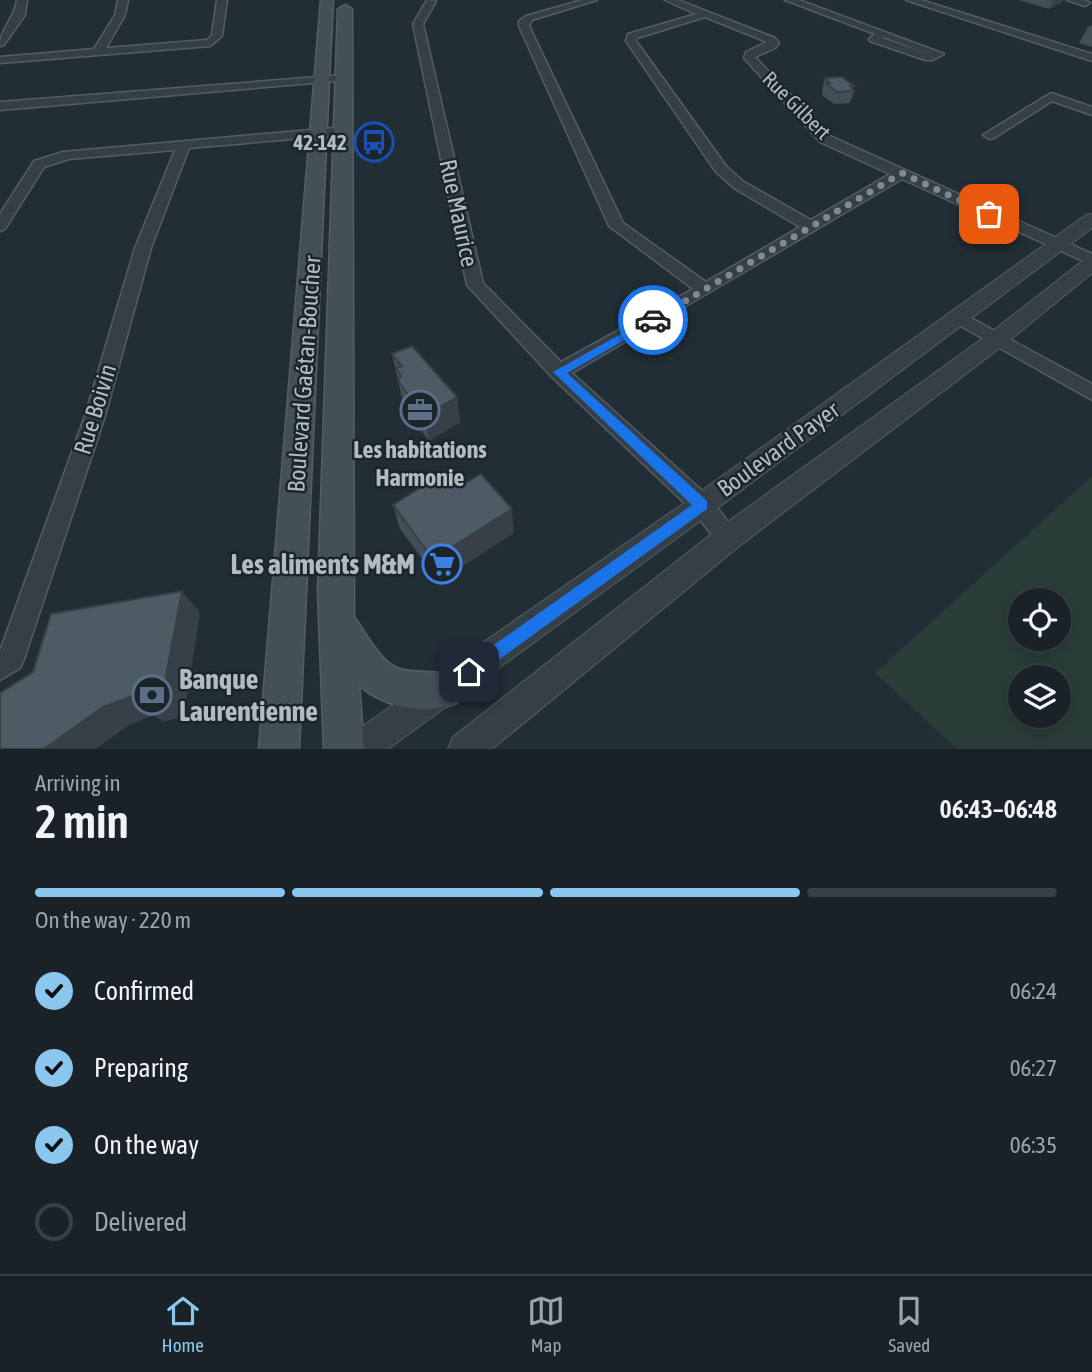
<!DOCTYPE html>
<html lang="en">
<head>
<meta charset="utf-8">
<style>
	:root { --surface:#1a2228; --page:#232a30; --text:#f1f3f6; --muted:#9fa4a8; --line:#383f45; --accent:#8ac6ed }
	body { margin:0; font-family:"Asap Condensed",sans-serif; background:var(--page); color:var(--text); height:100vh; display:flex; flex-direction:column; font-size:26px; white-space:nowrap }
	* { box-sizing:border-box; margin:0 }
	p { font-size:23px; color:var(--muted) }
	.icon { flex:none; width:38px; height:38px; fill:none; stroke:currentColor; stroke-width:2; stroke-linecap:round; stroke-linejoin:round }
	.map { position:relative; height:749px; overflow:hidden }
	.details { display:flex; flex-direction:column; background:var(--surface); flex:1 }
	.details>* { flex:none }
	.controls { position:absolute; left:1008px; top:588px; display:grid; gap:14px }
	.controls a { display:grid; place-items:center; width:63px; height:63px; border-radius:50%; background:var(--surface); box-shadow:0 4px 18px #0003,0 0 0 2px var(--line); font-size:35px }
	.pin { position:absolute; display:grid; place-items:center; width:60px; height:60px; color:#fff; margin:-30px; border-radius:14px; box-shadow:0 4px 10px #0006 }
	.courier { position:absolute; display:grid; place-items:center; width:70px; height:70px; margin:-35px; border:5px solid #1a73e8; border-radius:50%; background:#fff; color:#222; box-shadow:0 2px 9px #0007 }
	.overview em { font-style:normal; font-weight:600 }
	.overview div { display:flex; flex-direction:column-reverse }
	.overview { display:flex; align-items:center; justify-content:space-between; height:119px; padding:0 35px }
	h1 { font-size:46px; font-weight:600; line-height:52px }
	.bar { display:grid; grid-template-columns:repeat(4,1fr); gap:10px 7px; align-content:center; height:84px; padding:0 35px }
	.bar i { height:9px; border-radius:5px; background:var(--line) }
	.bar .selected { background:var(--accent) }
	.bar p { grid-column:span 4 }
	ol { padding:0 35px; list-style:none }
	li { display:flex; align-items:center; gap:21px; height:77px }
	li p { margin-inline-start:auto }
	li .icon { padding:7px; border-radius:50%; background:var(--accent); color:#111; stroke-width:4 }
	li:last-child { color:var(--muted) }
	li i { width:38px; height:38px; border:4px solid var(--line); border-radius:50% }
	.menu { display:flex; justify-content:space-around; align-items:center; height:98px; border-top:2px solid var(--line); background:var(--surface); font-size:19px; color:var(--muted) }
	.menu a { display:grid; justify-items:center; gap:4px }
	.menu .selected { color:var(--accent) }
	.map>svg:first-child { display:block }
	.green { fill:#2a3d38; fill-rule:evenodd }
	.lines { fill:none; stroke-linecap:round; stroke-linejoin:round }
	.minor-casing { stroke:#535e64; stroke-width:3 }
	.tertiary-casing { stroke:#535e64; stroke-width:2 }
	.secondary-casing { stroke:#535e64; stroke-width:3 }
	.minor { fill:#354046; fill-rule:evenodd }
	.tertiary { fill:#354046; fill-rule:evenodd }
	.secondary { fill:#445058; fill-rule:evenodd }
	.wall { fill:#424f56 }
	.shaded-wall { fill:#364046 }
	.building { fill:#4d5c64; stroke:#364046; stroke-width:2 }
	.route { fill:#1a73e8 }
	.done { stroke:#7e8a91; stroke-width:7; stroke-dasharray:0 12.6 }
	.labels { text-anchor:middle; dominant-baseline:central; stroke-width:5; stroke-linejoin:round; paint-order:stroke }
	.far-street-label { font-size:21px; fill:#b0bbc2; stroke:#1b252a }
	.far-poi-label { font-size:21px; font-weight:bold; fill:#b0bbc2; stroke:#1b252a; text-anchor:end }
	.street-label { font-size:24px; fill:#b0bbc2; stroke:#1b252a }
	.poi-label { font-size:24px; font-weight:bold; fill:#b0bbc2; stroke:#1b252a }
	.near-poi-label { font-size:28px; font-weight:bold; fill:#b0bbc2; stroke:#1b252a; text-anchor:end }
</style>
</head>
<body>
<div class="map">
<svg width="1092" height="749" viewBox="0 0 1092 749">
	<rect width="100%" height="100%" fill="#222e35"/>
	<!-- green -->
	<path class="green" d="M1092 476V749H957L875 673ZM1020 600H1059V639H1020ZM1020 677H1059V716H1020Z"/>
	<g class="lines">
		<!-- minor casing -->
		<g class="minor-casing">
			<g id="minor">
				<path d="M17 0H27L25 15 4 45 0 46C0 29 15 18 17 0Z"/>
				<polygon points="118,0 128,0 125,15 106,48 207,40 212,35 217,0 227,0 222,36 210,46 0,63 0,57 94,49 115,15"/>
				<path d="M427 0 436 1 423 24 483 283 561 362 693 289 609 226 519 26V21L526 16 582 0H597L532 20 529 26 623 223 706 282 800 227 734 188 716 172 626 41 628 34 696 14 665 0H678L775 38 779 43 775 48 755 57 830 136 1092 254V265L902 179 572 373 710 498 740 538 736 545 728 549 720 545 694 512 552 377 467 285 413 24ZM705 17 767 42 746 52 744 58 820 142 890 174 811 220 744 182 726 166 636 41 637 38Z"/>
				<path d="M785 0H799L944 54 933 60H925L870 41 869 39 875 34ZM884 37 929 54 882 38Z"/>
				<polygon points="906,0 921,0 1092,54 1092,61"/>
				<polygon points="1067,0 1084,0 1090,3 1085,6"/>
				<polygon points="344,75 350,78 348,80 0,110 0,102"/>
				<polygon points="1051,93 1092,107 1092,115 1052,101 994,138 989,139 983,135"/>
				<polygon points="344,127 350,131 349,134 189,148 151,248 105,416 24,659 20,668 0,680 0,651 85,416 135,248 175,150 69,159 44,167 5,229 0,231 0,214 34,161 63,152"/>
				<polygon points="958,311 1092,384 1092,400 952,321 949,317 952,313"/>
			</g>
		</g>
		<!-- tertiary casing -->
		<g class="tertiary-casing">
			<g id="tertiary">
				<polygon points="1092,214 1092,228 711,513 388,749 342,749 347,737 693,497 1086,215"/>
				<polygon points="1092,257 1092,273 1005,344 738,547 492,749 448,749 453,737 718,529 989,334 1085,259"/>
			</g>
		</g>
		<!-- secondary casing -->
		<g class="secondary-casing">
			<g id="secondary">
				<polygon points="321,0 333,0 329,79 299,749 259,749"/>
				<path d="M345 5 352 9 354 617C366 633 379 660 397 668 414 675 438 669 457 677L463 690 457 703C425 716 384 707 359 685L364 749H324L318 591 338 9Z"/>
			</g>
		</g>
		<!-- minor -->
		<use href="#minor" class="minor"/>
		<!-- tertiary -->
		<use href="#tertiary" class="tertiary"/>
		<!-- secondary -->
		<use href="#secondary" class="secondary"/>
	</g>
	<!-- wall -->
	<g class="wall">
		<polygon points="1019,0 1063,0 1061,3 1049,9"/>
		<polygon points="1092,25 1092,47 1079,43 1088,27"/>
		<polygon points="825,78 854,86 853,89 854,91 850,103 834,104 822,95 823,92 822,90"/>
		<polygon points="392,354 457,397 460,422 429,441 404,407"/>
		<polygon points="462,485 514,533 439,581 400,529 393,505"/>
	</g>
	<!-- shaded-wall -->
	<g class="shaded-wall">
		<polygon points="1053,0 1063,0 1061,3 1049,9"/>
		<polygon points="457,397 460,422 429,441 424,416"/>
		<polygon points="512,509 514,533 439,581 433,559"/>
		<polygon points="182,591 200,613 184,716 164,722 154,715 129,725 96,749 44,749"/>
	</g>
	<!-- building -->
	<g class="building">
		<polygon points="842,77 854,86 850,86 854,91 837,92 826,83 830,83 825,78"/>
		<polygon points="412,346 457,397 424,416 398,381 401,375 396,368 402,366 392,354"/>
		<polygon points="450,469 462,485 481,474 512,509 433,559 393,505"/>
		<polygon points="182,591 162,698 141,705 143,692 103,707 44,749 0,749 0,693 33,672 51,614"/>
	</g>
	<!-- route -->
	<polygon class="route" points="653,316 658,320 656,322 567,373 707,501 707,509 475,677 469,680 464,677 461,672 464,666 692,505 553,372"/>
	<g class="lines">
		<!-- done -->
		<polyline class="done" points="653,320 902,173 989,214"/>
	</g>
	<!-- icons -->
	<defs>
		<g id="bus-ring" transform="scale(2.0125)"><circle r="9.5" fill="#1b252a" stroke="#1a4fb4" stroke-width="1.5"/><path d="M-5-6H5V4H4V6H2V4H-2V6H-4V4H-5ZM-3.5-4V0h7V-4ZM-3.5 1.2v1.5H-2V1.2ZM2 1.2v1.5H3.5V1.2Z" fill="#1a4fb4"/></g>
		<g id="office-ring" transform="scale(2.0125)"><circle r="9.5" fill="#1b252a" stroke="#5c6f8a" stroke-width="1.5"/><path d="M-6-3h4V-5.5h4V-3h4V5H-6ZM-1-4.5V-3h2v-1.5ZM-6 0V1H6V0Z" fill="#5c6f8a"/></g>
		<g id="supermarket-ring" transform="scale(2.0125)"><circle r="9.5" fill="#1b252a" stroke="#3f7fe0" stroke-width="1.5"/><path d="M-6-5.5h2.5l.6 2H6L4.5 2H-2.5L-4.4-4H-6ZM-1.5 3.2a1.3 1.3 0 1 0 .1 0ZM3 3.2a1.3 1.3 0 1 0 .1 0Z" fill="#3f7fe0"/></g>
		<g id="bank-ring" transform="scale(2.0125)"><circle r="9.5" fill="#1b252a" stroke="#5c6f8a" stroke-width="1.5"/><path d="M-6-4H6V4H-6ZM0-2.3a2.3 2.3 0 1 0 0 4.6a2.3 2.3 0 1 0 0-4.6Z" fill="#5c6f8a"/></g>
	</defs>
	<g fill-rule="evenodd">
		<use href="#bus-ring" x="374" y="142"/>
		<use href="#office-ring" x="420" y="410"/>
		<use href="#supermarket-ring" x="442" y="564"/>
		<use href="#bank-ring" x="152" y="695"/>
	</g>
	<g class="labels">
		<!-- far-street labels -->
		<g class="far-street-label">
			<text transform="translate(797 105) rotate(45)">Rue Gilbert</text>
		</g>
		<!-- far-poi labels -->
		<g class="far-poi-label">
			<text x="347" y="142">42-142</text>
		</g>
		<!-- street labels -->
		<g class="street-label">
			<text transform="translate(459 213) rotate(78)">Rue Maurice</text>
			<text transform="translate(304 374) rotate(-86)">Boulevard Gaétan-Boucher</text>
			<text transform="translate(95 409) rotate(-73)">Rue Boivin</text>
			<text transform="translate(778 449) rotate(-36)">Boulevard Payer</text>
		</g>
		<!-- poi labels -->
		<g class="poi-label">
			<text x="420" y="449">Les habitations<tspan x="420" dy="28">Harmonie</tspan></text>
		</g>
		<!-- near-poi labels -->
		<g class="near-poi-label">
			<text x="415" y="564">Les aliments M&amp;M</text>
			<text x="179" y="679" text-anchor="start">Banque<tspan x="179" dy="32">Laurentienne</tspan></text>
		</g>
	</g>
</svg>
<div class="controls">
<a><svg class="icon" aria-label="locate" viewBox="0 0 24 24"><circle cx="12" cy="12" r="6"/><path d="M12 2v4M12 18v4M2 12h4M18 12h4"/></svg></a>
<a><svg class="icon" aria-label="layers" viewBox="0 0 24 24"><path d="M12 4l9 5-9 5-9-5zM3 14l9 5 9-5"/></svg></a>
</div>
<div class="pin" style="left:989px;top:214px;background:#ea580c"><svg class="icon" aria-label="bag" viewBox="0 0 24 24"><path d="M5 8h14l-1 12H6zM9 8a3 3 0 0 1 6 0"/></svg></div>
<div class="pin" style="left:469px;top:672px;background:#1f2937"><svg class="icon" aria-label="home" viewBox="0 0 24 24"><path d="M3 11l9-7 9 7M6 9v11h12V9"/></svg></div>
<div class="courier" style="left:653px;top:320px"><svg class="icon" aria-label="car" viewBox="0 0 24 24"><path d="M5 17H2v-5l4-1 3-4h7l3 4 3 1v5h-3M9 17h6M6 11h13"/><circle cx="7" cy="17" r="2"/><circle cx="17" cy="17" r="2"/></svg></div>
</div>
<section class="details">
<div class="overview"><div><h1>2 min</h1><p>Arriving in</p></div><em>06:43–06:48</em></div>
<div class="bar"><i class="selected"></i><i class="selected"></i><i class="selected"></i><i></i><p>On the way · 220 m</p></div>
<ol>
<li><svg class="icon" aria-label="check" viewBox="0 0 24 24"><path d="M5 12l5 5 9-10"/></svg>Confirmed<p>06:24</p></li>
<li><svg class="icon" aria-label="check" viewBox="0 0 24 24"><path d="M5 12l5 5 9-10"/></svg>Preparing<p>06:27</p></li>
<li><svg class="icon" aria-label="check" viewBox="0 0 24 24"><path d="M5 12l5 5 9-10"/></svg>On the way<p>06:35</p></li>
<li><i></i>Delivered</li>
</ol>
</section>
<nav class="menu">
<a class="selected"><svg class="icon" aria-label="home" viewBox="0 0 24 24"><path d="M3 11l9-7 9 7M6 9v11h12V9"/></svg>Home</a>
<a><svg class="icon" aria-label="map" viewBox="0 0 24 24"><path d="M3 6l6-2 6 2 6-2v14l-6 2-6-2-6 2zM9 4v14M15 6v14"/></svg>Map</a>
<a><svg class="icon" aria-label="saved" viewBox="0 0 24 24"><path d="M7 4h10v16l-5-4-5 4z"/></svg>Saved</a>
</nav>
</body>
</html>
